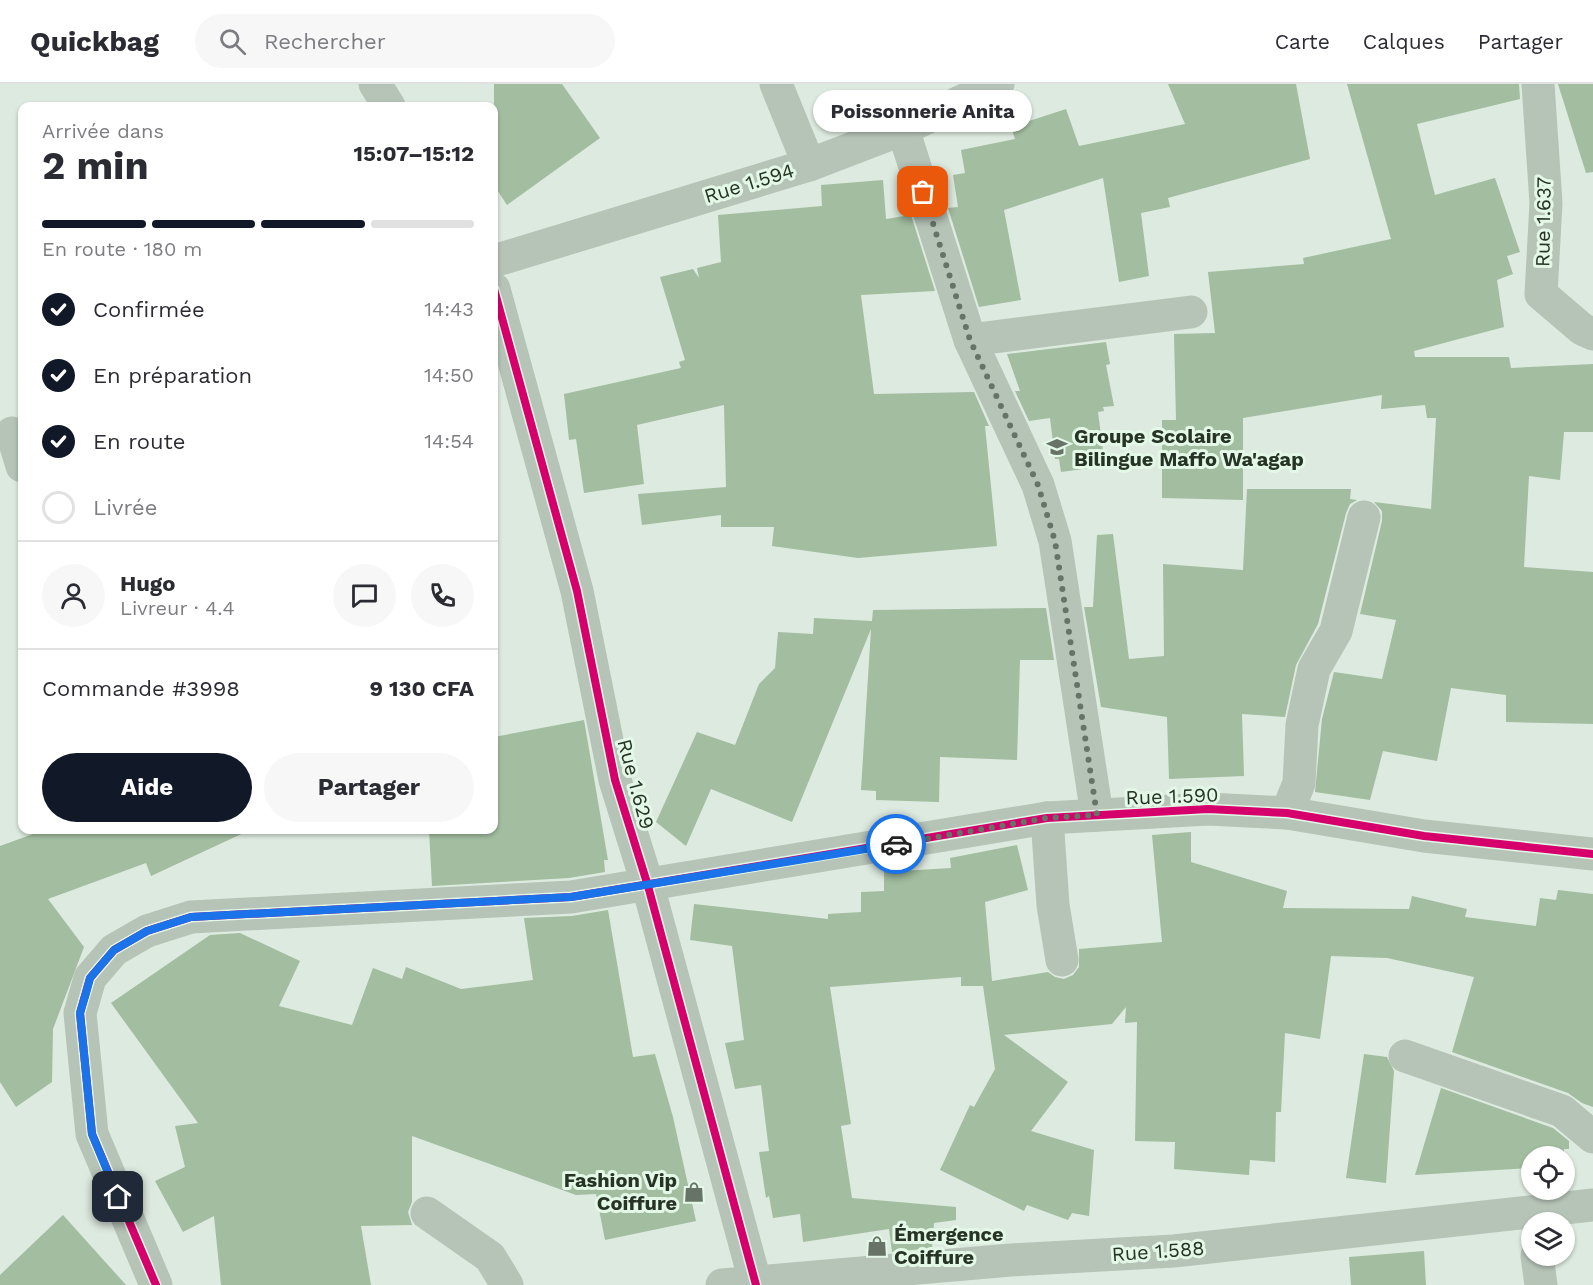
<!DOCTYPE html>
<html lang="fr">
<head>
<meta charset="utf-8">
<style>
	:root { --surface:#fff; --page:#f7f7f7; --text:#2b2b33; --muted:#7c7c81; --line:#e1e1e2; --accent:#111827 }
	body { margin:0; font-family:"Work Sans",sans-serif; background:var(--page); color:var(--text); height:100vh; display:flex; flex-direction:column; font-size:22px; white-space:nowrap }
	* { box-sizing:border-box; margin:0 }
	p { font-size:20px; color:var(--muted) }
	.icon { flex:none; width:33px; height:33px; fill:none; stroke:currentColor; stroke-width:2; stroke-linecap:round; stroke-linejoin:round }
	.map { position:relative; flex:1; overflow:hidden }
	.drawer { position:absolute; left:18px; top:18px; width:480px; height:732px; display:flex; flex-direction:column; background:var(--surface); border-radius:12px; box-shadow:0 2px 4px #0004 }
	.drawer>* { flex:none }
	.buttons { position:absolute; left:1521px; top:1062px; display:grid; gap:12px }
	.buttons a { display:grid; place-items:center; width:54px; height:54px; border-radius:50%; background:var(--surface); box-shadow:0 2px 4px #0004; font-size:30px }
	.pin { position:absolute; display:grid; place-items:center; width:51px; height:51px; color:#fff; margin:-26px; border-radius:12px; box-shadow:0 3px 9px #0006 }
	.courier { position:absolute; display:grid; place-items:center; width:60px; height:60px; margin:-30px; border:4px solid #1a73e8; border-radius:50%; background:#fff; color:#222; box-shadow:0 2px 8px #0007 }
	.bubble { position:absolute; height:42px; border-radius:21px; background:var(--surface); box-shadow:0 2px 4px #0004; font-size:20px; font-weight:700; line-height:42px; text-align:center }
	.summary em { font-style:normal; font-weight:700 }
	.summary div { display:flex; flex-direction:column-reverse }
	.summary { display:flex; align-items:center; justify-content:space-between; height:102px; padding:0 24px }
	h1 { font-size:39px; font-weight:700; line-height:45px }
	.bar { display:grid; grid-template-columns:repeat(4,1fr); gap:9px 6px; align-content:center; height:72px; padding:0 24px }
	.bar i { height:8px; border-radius:4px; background:var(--line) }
	.bar .current { background:var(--accent) }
	.bar p { grid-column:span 4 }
	.line { display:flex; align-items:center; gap:15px; padding:0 24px; border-top:2px solid var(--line) }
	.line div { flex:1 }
	.round { display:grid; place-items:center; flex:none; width:63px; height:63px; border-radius:32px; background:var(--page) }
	ol { padding:0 24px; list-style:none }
	li { display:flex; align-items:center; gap:18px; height:66px }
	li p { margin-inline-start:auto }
	li .icon { padding:6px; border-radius:50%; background:var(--accent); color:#fff; stroke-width:4 }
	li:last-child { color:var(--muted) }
	li i { width:33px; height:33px; border:3px solid var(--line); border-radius:50% }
	.button { display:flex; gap:12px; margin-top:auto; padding:12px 24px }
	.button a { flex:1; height:69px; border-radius:36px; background:var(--accent); color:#fff; font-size:24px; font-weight:700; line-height:69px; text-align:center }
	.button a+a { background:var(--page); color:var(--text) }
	header { display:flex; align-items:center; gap:36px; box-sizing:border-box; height:84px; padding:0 30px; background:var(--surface); border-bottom:2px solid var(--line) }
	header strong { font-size:28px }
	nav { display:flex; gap:33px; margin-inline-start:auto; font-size:21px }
	.search { width:420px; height:54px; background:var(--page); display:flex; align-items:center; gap:15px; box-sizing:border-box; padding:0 21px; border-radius:33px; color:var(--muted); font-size:22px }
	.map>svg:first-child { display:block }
	.building { fill:#a2bda0 }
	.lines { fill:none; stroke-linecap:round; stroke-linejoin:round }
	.minor { stroke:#b6c3b7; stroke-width:33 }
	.cycleway-casing { stroke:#e3f8e7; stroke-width:11 }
	.cycleway { stroke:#d6006c; stroke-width:8 }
	.done { stroke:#667366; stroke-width:6; stroke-dasharray:0 10.8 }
	.route { stroke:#1a73e8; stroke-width:8 }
	.labels { text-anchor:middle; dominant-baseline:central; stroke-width:6; stroke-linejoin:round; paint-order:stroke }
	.street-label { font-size:20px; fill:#263325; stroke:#e3f8e7 }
	.poi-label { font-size:20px; font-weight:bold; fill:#263325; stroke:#e3f8e7; text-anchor:start }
</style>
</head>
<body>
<header>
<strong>Quickbag</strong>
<div class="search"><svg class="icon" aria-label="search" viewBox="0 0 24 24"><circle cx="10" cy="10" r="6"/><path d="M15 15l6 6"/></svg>Rechercher</div>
<nav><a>Carte</a><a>Calques</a><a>Partager</a></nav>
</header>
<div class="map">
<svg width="1593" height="1201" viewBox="0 0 1593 1201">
	<rect width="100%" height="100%" fill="#ddeadf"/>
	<!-- building -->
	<g class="building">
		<polygon points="494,0 562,0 600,54 507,121 494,101"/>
		<polygon points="1168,0 1296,0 1310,75 1168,114 1170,123 1141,129 1149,192 1119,198 1103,94 1004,126 1021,216 979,223 948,124 958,123 953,91 965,89 961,66 1015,55 1011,43 1066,25 1079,62 1185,40"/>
		<polygon points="1347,0 1519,0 1520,15 1417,40 1435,111 1495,94 1520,168 1507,172 1513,190 1497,196 1504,243 1414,267 1415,273 1509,273 1511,284 1593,280 1593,348 1564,348 1560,396 1529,392 1524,483 1593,488 1593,640 1506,638 1506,611 1451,604 1437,677 1383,667 1370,716 1315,708 1322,635 1334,588 1382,595 1396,536 1360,530 1382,437 1382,427 1374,418 1431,425 1436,334 1427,334 1425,321 1381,325 1382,311 1243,334 1243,416 1162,414 1162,336 1176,336 1174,250 1215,249 1208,188 1304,180 1303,174 1391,155"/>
		<polygon points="1558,0 1593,0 1593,88 1586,89"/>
		<polygon points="883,96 886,135 911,131 935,207 861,211 874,310 974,308 989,342 985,342 997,462 858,474 772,462 774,443 721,443 721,431 642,441 638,410 726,403 724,321 637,341 644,400 584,409 576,355 569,356 564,310 681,284 679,278 685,276 660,193 693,185 699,194 697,184 721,178 718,131 822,122 821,101"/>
		<polygon points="1106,258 1110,280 1106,281 1114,322 1103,323 1104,327 1098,328 1105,382 1061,388 1059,375 1055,375 1050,334 1029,337 1015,307 1020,307 1007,270"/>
		<polygon points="1247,405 1351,405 1350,415 1357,416 1350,420 1346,429 1318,540 1296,581 1285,633 1242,630 1244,692 1169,695 1167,633 1101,623 1084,523 1093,523 1097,451 1113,450 1129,575 1164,572 1163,480 1243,486"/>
		<polygon points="1046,524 1054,576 1020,576 1017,676 940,673 939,718 876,716 876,707 861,706 871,545 792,738 711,705 686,762 656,738 697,648 735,661 759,600 775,584 778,548 813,550 814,534 872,537 873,526"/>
		<polygon points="584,636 608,776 604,776 605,788 569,794 432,802 429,746 494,746 494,653"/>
		<polygon points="44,746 250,746 151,792 146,779 48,815 84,863 53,945 52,998 16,1023 0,998 0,762"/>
		<polygon points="1191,748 1191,778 1287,807 1283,824 1409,825 1412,812 1467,825 1465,833 1536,842 1540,814 1556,816 1558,806 1593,810 1593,1023 1582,1019 1568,1009 1452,968 1474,893 1387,874 1331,872 1320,955 1285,949 1281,1028 1276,1028 1275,1078 1250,1076 1249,1091 1174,1085 1175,1058 1135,1057 1137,938 1125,939 1126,923 1112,940 1004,951 1068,998 1031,1047 1094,1066 1089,1132 1072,1129 1068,1136 1027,1121 1024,1127 940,1086 970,1021 974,1023 995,985 983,902 961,902 961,893 830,903 851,1040 841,1042 852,1114 956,1123 956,1136 934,1139 932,1164 892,1168 889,1145 803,1158 800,1130 773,1134 769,1112 766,1114 759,1068 769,1067 761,1001 735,1005 725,959 744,956 732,862 690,856 694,820 828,835 828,830 861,828 861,808 884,807 884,788 951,784 950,774 1017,761 1028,806 985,818 992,897 1048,888 1055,893 1064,895 1073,891 1079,883 1079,865 1162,858 1152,751"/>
		<polygon points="608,826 633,973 655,970 673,1033 696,1137 605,1156 596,1110 576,1111 412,1052 412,1118 408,1128 412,1141 361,1142 371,1201 221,1201 214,1132 183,1148 155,1097 185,1083 175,1042 198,1039 111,919 210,851 240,849 300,877 279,922 352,941 373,884 402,895 406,883 461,905 533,896 524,834 572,832"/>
		<polygon points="1364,970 1387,973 1394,987 1386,1099 1346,1094"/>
		<polygon points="1441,1004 1553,1044 1569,1057 1569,1065 1564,1065 1564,1072 1532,1072 1532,1084 1415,1091"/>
		<polygon points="63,1131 126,1201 0,1201 0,1191"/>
		<polygon points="1424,1167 1426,1201 1351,1201 1349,1173"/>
	</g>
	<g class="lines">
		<!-- minor -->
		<g class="minor">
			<polyline points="375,0 389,22"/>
			<polyline points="776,0 809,81"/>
			<polyline points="1538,0 1546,119 1541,210 1582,245 1593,250"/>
			<polyline points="903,45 970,256 1038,401 1055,457 1097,731"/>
			<polyline points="494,177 809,81 903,45 998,0"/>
			<polyline points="494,205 577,507 615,696 648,802 756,1201"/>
			<polyline points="970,256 1191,228"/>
			<polyline points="12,349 22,382"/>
			<polyline points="1287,729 1299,699 1302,641 1314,585 1336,547 1364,433"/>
			<polyline points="1047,734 1053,821 1062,876"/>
			<polyline points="1405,972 1562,1027 1593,1053"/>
			<polyline points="427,1129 490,1173 507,1201"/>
			<polyline points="1537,1172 1541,1201"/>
			<polyline points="156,1201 92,1050 80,929 90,894 114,866 147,847 191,833 571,813 1047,734 1208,725 1287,729 1424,752 1593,770"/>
			<polyline points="722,1201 1011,1176 1174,1167 1593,1121"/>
		</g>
		<!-- cycleway casing -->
		<g class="cycleway-casing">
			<g id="cycleway">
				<polyline points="494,205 577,507 615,696 648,802 756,1201"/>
				<polyline points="156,1201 92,1050 80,929 90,894 114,866 147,847 191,833 571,813 1047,734 1208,725 1287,729 1424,752 1593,770"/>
			</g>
		</g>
		<!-- cycleway -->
		<use href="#cycleway" class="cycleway"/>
	</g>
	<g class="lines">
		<!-- done -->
		<polyline class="done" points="896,760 1047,734 1097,731 1055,457 1038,401 970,256 923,108"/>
		<!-- route -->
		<polyline class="route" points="118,1113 92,1050 80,929 86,909 90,894 114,866 147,847 191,833 571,813 896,760"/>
	</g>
	<!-- icons -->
	<defs>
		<g id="school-bare" transform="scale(1.62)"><path d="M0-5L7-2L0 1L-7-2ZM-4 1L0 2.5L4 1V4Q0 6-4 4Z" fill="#667366" stroke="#e3f8e7" stroke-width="2.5" paint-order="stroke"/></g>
		<g id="shop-bare" transform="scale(1.62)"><path d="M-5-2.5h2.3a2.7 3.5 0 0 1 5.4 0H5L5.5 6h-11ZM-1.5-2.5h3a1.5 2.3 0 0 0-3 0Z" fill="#667366" stroke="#e3f8e7" stroke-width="2.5" paint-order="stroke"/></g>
	</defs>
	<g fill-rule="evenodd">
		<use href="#school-bare" x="1057" y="363"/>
		<use href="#shop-bare" x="694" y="1108"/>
		<use href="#shop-bare" x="877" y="1162"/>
	</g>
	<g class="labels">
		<!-- street labels -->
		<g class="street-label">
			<text transform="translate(749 99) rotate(-17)">Rue 1.594</text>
			<text transform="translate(1543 138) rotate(-89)">Rue 1.637</text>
			<text transform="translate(636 700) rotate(75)">Rue 1.629</text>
			<text transform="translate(1172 712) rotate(-2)">Rue 1.590</text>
			<text transform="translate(1158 1167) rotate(-4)">Rue 1.588</text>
		</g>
		<!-- poi labels -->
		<g class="poi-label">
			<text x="1074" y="352">Groupe Scolaire<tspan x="1074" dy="23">Bilingue Maffo Wa'agap</tspan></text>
			<text x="677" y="1096" text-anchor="end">Fashion Vip<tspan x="677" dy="23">Coiffure</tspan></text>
			<text x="894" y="1150">Émergence<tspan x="894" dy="23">Coiffure</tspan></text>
		</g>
	</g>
</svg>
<div class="buttons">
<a><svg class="icon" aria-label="locate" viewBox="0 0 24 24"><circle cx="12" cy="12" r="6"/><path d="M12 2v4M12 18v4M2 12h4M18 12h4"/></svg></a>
<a><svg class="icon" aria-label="layers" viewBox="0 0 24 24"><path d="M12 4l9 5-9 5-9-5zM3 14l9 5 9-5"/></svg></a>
</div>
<div class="pin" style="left:923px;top:108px;background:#ea580c"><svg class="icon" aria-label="bag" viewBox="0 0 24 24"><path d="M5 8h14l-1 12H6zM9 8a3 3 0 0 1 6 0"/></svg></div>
<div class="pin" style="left:118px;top:1113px;background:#1f2937"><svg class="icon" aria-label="home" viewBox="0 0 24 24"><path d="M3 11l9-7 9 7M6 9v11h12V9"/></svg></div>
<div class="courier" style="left:896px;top:760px"><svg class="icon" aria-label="car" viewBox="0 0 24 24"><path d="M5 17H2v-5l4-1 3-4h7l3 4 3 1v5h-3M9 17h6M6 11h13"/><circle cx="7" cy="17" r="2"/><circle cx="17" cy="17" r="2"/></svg></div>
<div class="bubble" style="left:813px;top:6px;width:219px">Poissonnerie Anita</div>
<section class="drawer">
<div class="summary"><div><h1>2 min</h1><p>Arrivée dans</p></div><em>15:07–15:12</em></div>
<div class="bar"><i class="current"></i><i class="current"></i><i class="current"></i><i></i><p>En route · 180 m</p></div>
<ol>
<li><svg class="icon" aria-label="check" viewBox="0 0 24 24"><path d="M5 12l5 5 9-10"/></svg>Confirmée<p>14:43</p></li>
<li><svg class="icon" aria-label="check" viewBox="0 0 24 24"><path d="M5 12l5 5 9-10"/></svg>En préparation<p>14:50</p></li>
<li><svg class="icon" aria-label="check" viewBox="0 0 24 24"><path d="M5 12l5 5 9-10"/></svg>En route<p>14:54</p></li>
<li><i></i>Livrée</li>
</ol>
<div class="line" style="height:108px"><a class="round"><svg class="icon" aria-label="person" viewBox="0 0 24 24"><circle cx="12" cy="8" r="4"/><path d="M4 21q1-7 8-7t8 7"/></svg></a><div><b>Hugo</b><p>Livreur · 4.4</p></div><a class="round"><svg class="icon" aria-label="chat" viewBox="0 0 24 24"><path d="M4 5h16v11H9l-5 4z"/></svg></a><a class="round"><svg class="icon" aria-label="phone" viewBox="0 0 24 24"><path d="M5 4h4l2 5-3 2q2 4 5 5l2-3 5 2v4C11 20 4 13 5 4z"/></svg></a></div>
<div class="line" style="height:78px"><div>Commande #3998</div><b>9 130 CFA</b></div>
<div class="button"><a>Aide</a><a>Partager</a></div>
</section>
</div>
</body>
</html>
